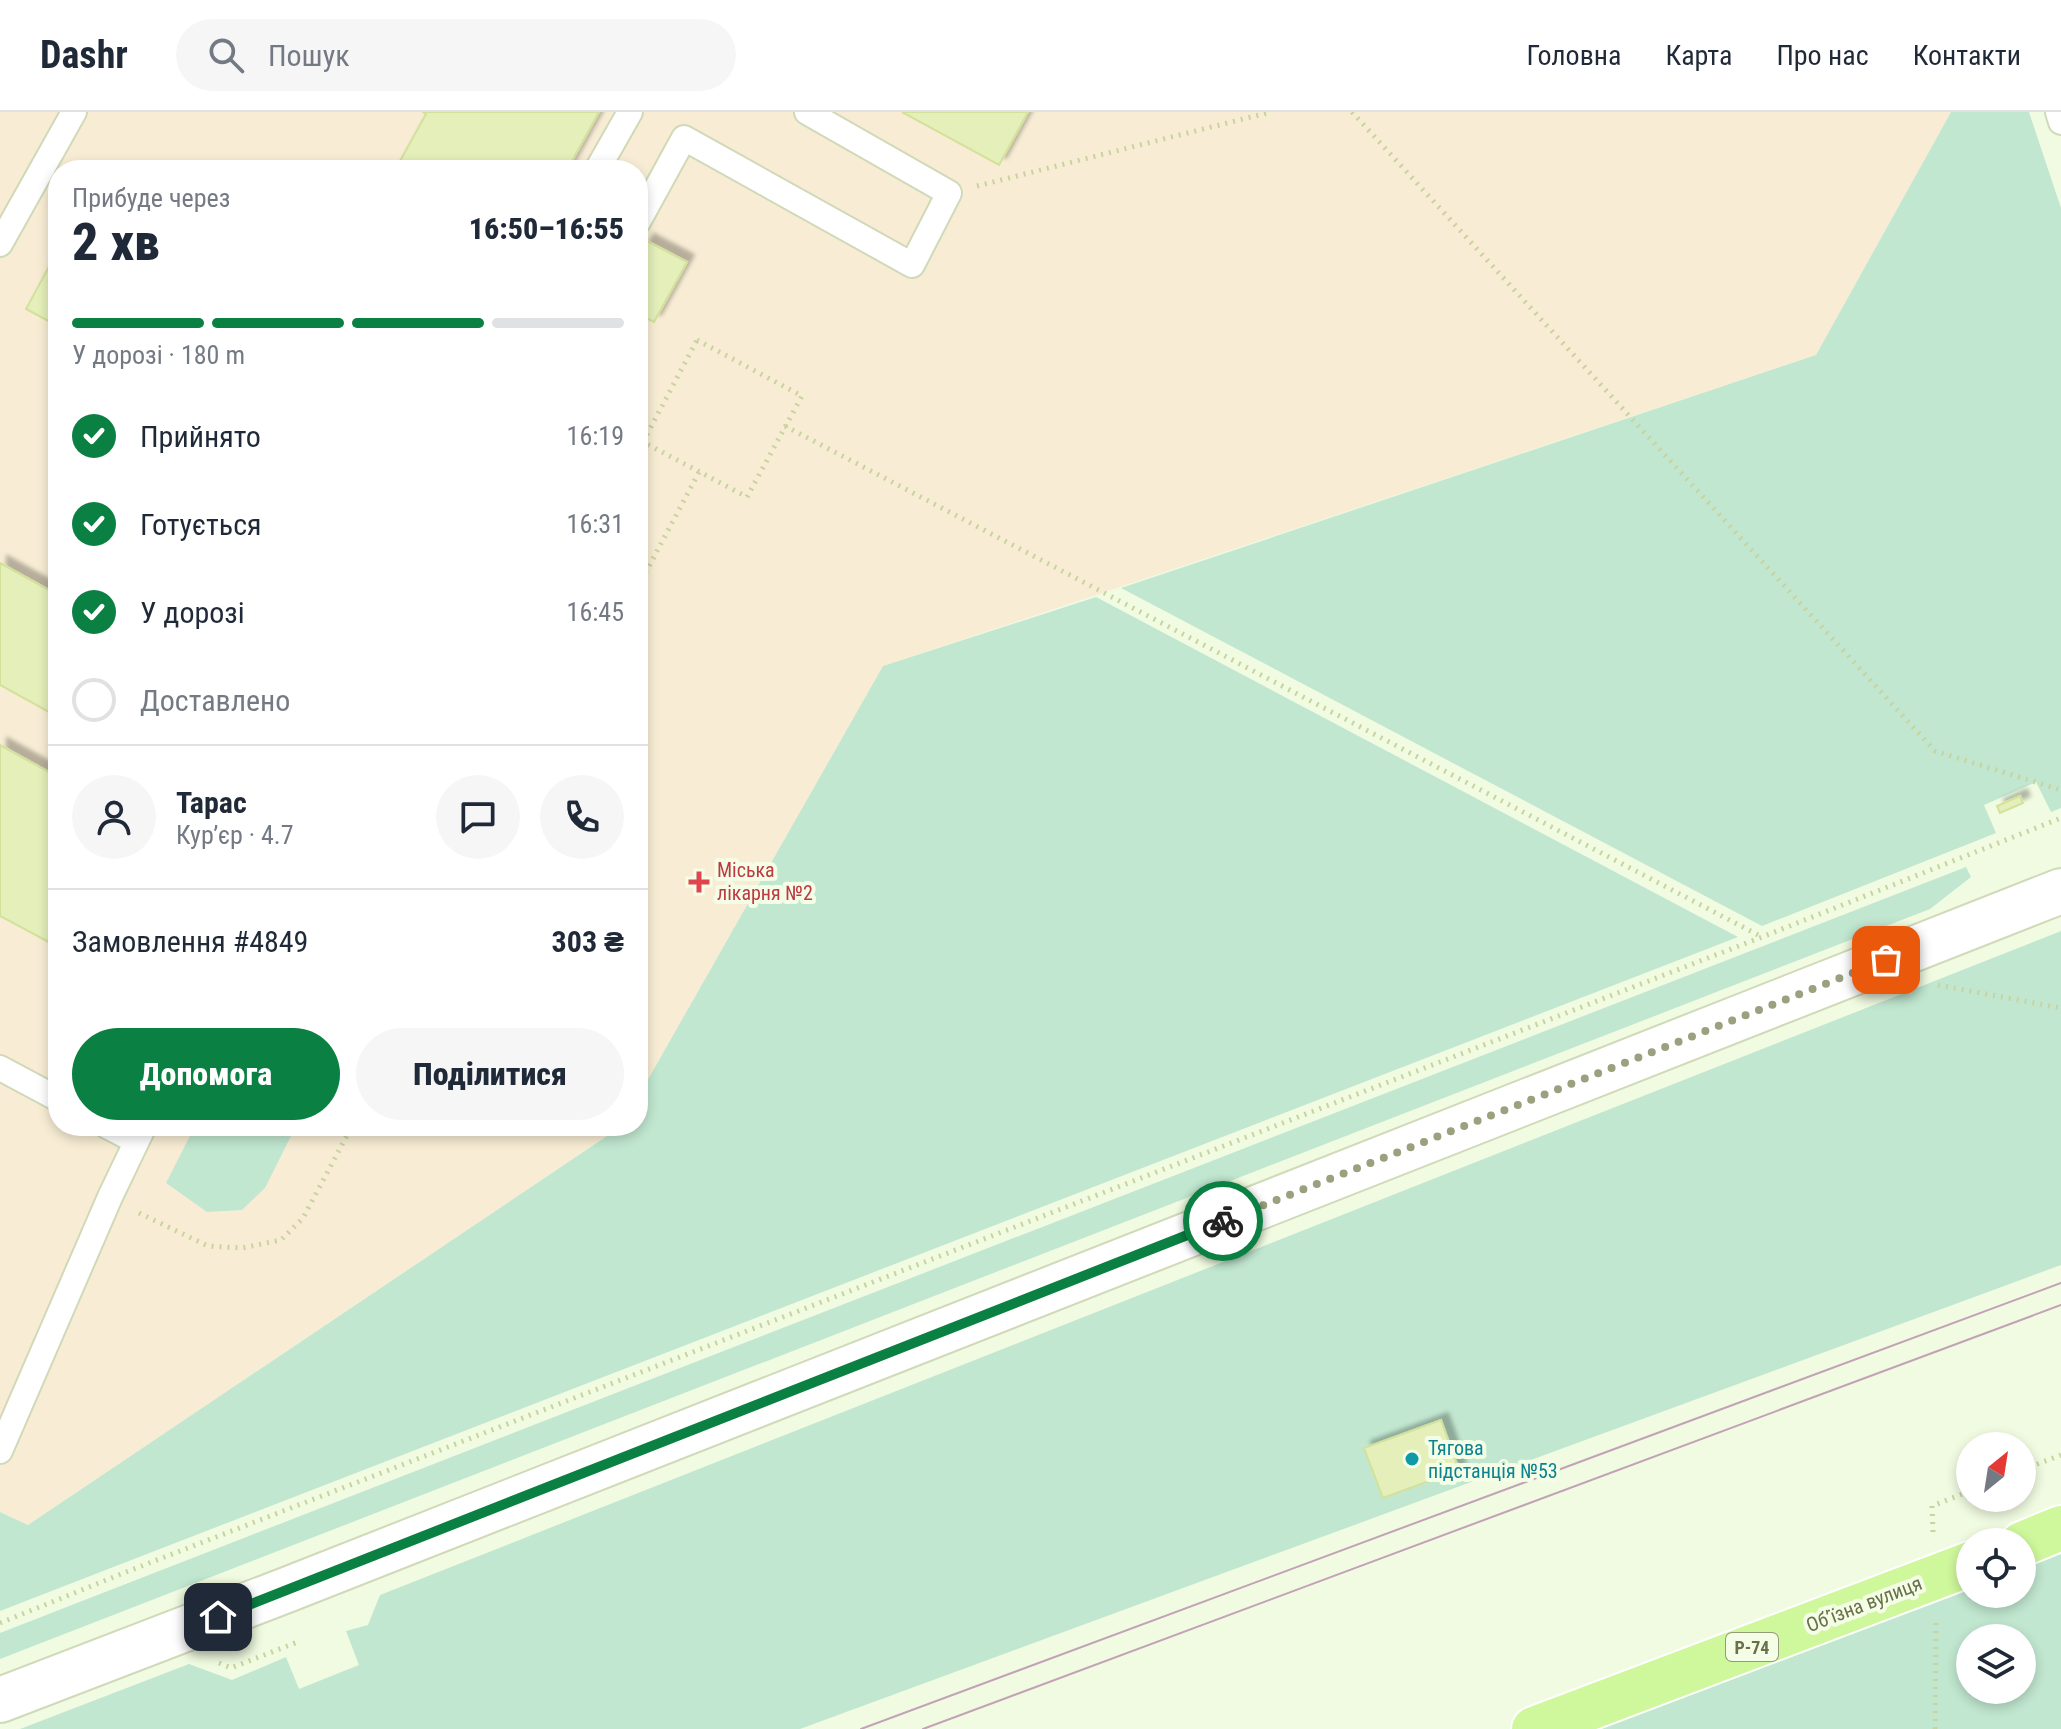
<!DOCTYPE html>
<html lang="uk">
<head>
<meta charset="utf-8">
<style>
	:root { --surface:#fff; --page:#f6f6f7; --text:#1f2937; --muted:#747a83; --line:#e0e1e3; --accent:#0b8043 }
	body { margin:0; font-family:"Roboto Condensed",sans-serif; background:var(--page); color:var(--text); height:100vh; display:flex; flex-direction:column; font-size:30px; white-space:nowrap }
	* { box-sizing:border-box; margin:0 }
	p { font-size:26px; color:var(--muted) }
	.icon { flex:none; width:44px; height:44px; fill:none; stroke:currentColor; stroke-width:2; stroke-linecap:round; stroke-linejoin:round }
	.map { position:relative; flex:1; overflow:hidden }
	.drawer { position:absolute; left:48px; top:48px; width:600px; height:976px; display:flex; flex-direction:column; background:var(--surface); border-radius:32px; box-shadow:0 4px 12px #0003 }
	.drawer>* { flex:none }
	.needle { width:52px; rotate:30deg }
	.tools { position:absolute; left:1956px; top:1320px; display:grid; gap:16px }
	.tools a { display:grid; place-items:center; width:80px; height:80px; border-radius:50%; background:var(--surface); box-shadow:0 4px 12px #0003; font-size:40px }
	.pin { position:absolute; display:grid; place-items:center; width:68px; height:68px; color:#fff; margin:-34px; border-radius:16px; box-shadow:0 4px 12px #0006 }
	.courier { position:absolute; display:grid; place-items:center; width:80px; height:80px; margin:-40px; border:6px solid #0b8043; border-radius:50%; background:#fff; color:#222; box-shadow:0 2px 10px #0007 }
	.headline em { font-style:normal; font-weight:800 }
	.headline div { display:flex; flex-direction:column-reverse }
	.headline { display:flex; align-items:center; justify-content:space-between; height:136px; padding:0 24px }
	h1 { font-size:52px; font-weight:800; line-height:60px }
	.bar { display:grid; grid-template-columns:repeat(4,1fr); gap:12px 8px; align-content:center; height:96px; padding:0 24px }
	.bar i { height:10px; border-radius:6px; background:var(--line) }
	.bar .selected { background:var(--accent) }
	.bar p { grid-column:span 4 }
	.line { display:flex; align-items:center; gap:20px; padding:0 24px; border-top:2px solid var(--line) }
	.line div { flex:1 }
	.round { display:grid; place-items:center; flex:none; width:84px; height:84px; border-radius:42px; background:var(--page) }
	ol { padding:0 24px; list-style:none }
	li { display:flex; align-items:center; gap:24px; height:88px }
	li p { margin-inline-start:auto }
	li .icon { padding:8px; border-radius:50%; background:var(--accent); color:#fff; stroke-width:4 }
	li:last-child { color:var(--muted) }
	li i { width:44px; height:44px; border:4px solid var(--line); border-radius:50% }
	.button { display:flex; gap:16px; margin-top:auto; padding:16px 24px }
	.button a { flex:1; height:92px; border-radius:48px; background:var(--accent); color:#fff; font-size:32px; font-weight:800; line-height:92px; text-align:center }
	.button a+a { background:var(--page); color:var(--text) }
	header { display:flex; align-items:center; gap:48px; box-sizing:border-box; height:112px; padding:0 40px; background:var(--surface); border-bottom:2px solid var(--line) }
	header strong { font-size:38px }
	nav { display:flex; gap:44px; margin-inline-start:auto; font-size:28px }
	.search { width:560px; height:72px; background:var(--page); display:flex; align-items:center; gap:20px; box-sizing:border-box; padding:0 28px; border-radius:44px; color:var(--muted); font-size:30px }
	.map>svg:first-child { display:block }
	.medical { fill:#f8edd4 }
	.green { fill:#c1e7d0; fill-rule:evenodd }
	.building { fill:#e4efba; stroke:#d3e19b; stroke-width:2; filter:url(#shadow) }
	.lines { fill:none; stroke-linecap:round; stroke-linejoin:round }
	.service-casing { stroke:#d0d9b8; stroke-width:28 }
	.tertiary-casing { stroke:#d0d9b8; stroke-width:48 }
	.primary-casing { stroke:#fff; stroke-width:48 }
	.path { stroke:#c8d39e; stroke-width:5; stroke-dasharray:2 6; stroke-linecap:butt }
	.service { stroke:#fff; stroke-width:24 }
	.tertiary { stroke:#fff; stroke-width:44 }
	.primary { stroke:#cff79c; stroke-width:44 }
	.tram { stroke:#c3a1b7; stroke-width:2 }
	.done { stroke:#99a17e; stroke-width:8; stroke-dasharray:0 14.4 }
	.route { stroke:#0b8043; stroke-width:10 }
	.health-dot { fill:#e0444e; stroke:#f4fee6; stroke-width:3 }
	.culture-dot { fill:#0f9aa8; stroke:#f4fee6; stroke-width:3 }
	.labels { text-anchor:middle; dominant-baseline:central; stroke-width:8; stroke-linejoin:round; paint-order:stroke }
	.shield { fill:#f4fee6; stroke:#939b78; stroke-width:2 }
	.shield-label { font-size:18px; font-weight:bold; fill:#6a7049 }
	.health-label { font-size:20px; fill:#be3a42; stroke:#f4fee6; text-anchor:start }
	.culture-label { font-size:20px; fill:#0d838f; stroke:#f4fee6; text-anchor:start }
	.street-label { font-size:20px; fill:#6a7049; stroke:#f4fee6 }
</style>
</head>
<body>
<header>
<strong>Dashr</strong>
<div class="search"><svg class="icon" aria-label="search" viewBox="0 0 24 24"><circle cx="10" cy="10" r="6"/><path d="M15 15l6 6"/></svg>Пошук</div>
<nav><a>Головна</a><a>Карта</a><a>Про нас</a><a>Контакти</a></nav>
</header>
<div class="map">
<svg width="2061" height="1617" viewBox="0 0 2061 1617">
	<defs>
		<filter id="shadow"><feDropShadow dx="7" dy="-7" stdDeviation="2" flood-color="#0004"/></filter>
	</defs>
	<rect width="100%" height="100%" fill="#f0fbe1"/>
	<!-- medical -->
	<polygon class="medical" points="0,0 1951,0 1816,243 883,554 638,985 638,58 58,58 58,1014 622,1014 28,1413 0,1400"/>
	<!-- green -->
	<g class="green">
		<polygon points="1951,0 2029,0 2061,96 2061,696 2051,700 2036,670 1984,693 1996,721 1762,814 1121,476 1816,243"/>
		<polygon points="1096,485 1738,825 0,1499 0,1400 28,1413 622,1014 638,1014 638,985 883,554"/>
		<polygon points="1966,755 1971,765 1930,797 0,1547 0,1521"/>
		<polygon points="2061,819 2061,1153 800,1617 20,1617 189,1552 232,1568 286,1545 299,1577 359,1553 346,1519 368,1513 380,1483"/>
		<polygon points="195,1014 296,1014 265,1076 242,1098 207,1100 166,1071"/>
		<path d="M2061 1416V1617H1534L1970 1452V1482H2022V1432ZM1970 1526H2022V1578H1970Z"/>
	</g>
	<!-- building -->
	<g class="building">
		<polygon points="423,0 599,0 567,58 395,58 426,2"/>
		<polygon points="902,0 1028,0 999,53"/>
		<polygon points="647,129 687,150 654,210 638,202 638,145"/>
		<polygon points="58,138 58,214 26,197"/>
		<polygon points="0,451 58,483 58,605 0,573"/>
		<polygon points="0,633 58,665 58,835 0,804"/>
		<polygon points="2020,684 2023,691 2000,701 1997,694"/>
		<polygon points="1441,1308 1459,1358 1383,1386 1364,1336"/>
	</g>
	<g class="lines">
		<!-- service casing -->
		<g class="service-casing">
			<g id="service">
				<polyline points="2058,0 2061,10"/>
				<polyline points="597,58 630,0"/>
				<polyline points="638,110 684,26 912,153 949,81 807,0"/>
				<polyline points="0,132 74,0"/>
				<polyline points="0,956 58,987"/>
				<polyline points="107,1014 136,1029"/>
				<polyline points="0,1339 110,1085 144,1014"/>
			</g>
		</g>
		<!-- tertiary casing -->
		<g class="tertiary-casing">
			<polyline id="tertiary" points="0,1588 289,1477 2061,779"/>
		</g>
		<!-- primary casing -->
		<g class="primary-casing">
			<g id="primary">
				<polyline points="2022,1432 2061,1416"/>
				<polyline points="1534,1617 1970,1452"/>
			</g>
		</g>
		<!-- path -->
		<g class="path">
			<polyline points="1352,0 1935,639 2061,678"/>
			<polyline points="977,74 1271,0"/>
			<polygon points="697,228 802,284 747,385 643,330"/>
			<polyline points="785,314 1762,825"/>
			<polyline points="638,475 699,360"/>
			<polyline points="1938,873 2061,896"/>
			<polyline points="139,1101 208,1134 242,1136 281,1128 303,1106 352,1014"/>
			<polyline points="2022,1358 2061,1343"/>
			<polyline points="1933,1420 1932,1394 1970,1379"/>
			<polyline points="0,1511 126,1460 1762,825 2061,706"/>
			<polyline points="219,1551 231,1556 300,1529"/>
			<polyline points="1935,1617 1936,1510"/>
		</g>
		<!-- service -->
		<use href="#service" class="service"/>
		<!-- tertiary -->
		<use href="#tertiary" class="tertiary"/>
		<!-- primary -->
		<use href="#primary" class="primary"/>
		<!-- tram -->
		<g class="tram">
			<polyline points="861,1617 2061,1171"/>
			<polyline points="923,1617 2061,1193"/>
		</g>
	</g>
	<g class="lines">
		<!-- done -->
		<polyline class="done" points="1223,1109 1886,848"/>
		<!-- route -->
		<polyline class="route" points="218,1505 1223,1109"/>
	</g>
	<!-- markers -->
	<path class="health-dot" d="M695 758h8v8h8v8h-8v8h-8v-8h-8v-8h8z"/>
	<circle class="culture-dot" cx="1412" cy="1347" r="8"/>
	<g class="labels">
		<!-- shield labels -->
		<rect class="shield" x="1726" y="1521" width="52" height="28" rx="6"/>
		<g class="shield-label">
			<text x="1752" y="1535">Р-74</text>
		</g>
		<!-- health labels -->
		<g class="health-label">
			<text x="717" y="758">Міська<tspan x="717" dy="23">лікарня №2</tspan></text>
		</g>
		<!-- culture labels -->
		<g class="culture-label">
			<text x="1428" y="1336">Тягова<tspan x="1428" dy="23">підстанція №53</tspan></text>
		</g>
		<!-- street labels -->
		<g class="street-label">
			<text transform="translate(1864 1492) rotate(-21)">Обʼїзна вулиця</text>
		</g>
	</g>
</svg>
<div class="tools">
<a><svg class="needle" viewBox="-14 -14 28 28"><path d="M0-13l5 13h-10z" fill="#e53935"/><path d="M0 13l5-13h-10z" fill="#747a83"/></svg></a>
<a><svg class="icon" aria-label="locate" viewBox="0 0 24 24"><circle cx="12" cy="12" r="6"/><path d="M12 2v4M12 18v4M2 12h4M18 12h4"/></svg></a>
<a><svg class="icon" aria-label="layers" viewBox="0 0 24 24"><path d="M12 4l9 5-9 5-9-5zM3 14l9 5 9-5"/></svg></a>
</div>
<div class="pin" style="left:1886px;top:848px;background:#ea580c"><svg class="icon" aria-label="bag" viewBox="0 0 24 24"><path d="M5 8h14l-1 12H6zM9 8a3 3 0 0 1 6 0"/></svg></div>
<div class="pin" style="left:218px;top:1505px;background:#1f2937"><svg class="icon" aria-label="home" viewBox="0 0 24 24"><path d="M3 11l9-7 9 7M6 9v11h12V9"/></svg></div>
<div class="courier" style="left:1223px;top:1109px"><svg class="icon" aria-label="bike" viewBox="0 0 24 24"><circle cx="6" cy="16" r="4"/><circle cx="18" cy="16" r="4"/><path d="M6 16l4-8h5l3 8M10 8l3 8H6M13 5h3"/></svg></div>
<section class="drawer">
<div class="headline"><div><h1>2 хв</h1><p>Прибуде через</p></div><em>16:50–16:55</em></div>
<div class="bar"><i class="selected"></i><i class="selected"></i><i class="selected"></i><i></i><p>У дорозі · 180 m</p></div>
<ol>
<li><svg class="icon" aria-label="check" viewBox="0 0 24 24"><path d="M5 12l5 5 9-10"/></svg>Прийнято<p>16:19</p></li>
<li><svg class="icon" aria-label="check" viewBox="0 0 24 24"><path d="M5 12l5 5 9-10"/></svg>Готується<p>16:31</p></li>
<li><svg class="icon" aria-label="check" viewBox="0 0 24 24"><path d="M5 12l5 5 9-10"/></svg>У дорозі<p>16:45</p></li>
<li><i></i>Доставлено</li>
</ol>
<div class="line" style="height:144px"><a class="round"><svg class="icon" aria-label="person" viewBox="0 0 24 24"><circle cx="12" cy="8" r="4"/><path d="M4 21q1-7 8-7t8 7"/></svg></a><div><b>Тарас</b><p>Кур’єр · 4.7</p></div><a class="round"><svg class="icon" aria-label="chat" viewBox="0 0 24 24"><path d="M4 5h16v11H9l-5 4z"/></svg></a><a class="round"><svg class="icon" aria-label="phone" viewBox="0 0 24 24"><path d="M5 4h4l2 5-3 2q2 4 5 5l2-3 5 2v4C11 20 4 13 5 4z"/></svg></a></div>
<div class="line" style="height:104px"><div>Замовлення #4849</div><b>303 ₴</b></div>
<div class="button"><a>Допомога</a><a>Поділитися</a></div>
</section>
</div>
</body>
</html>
